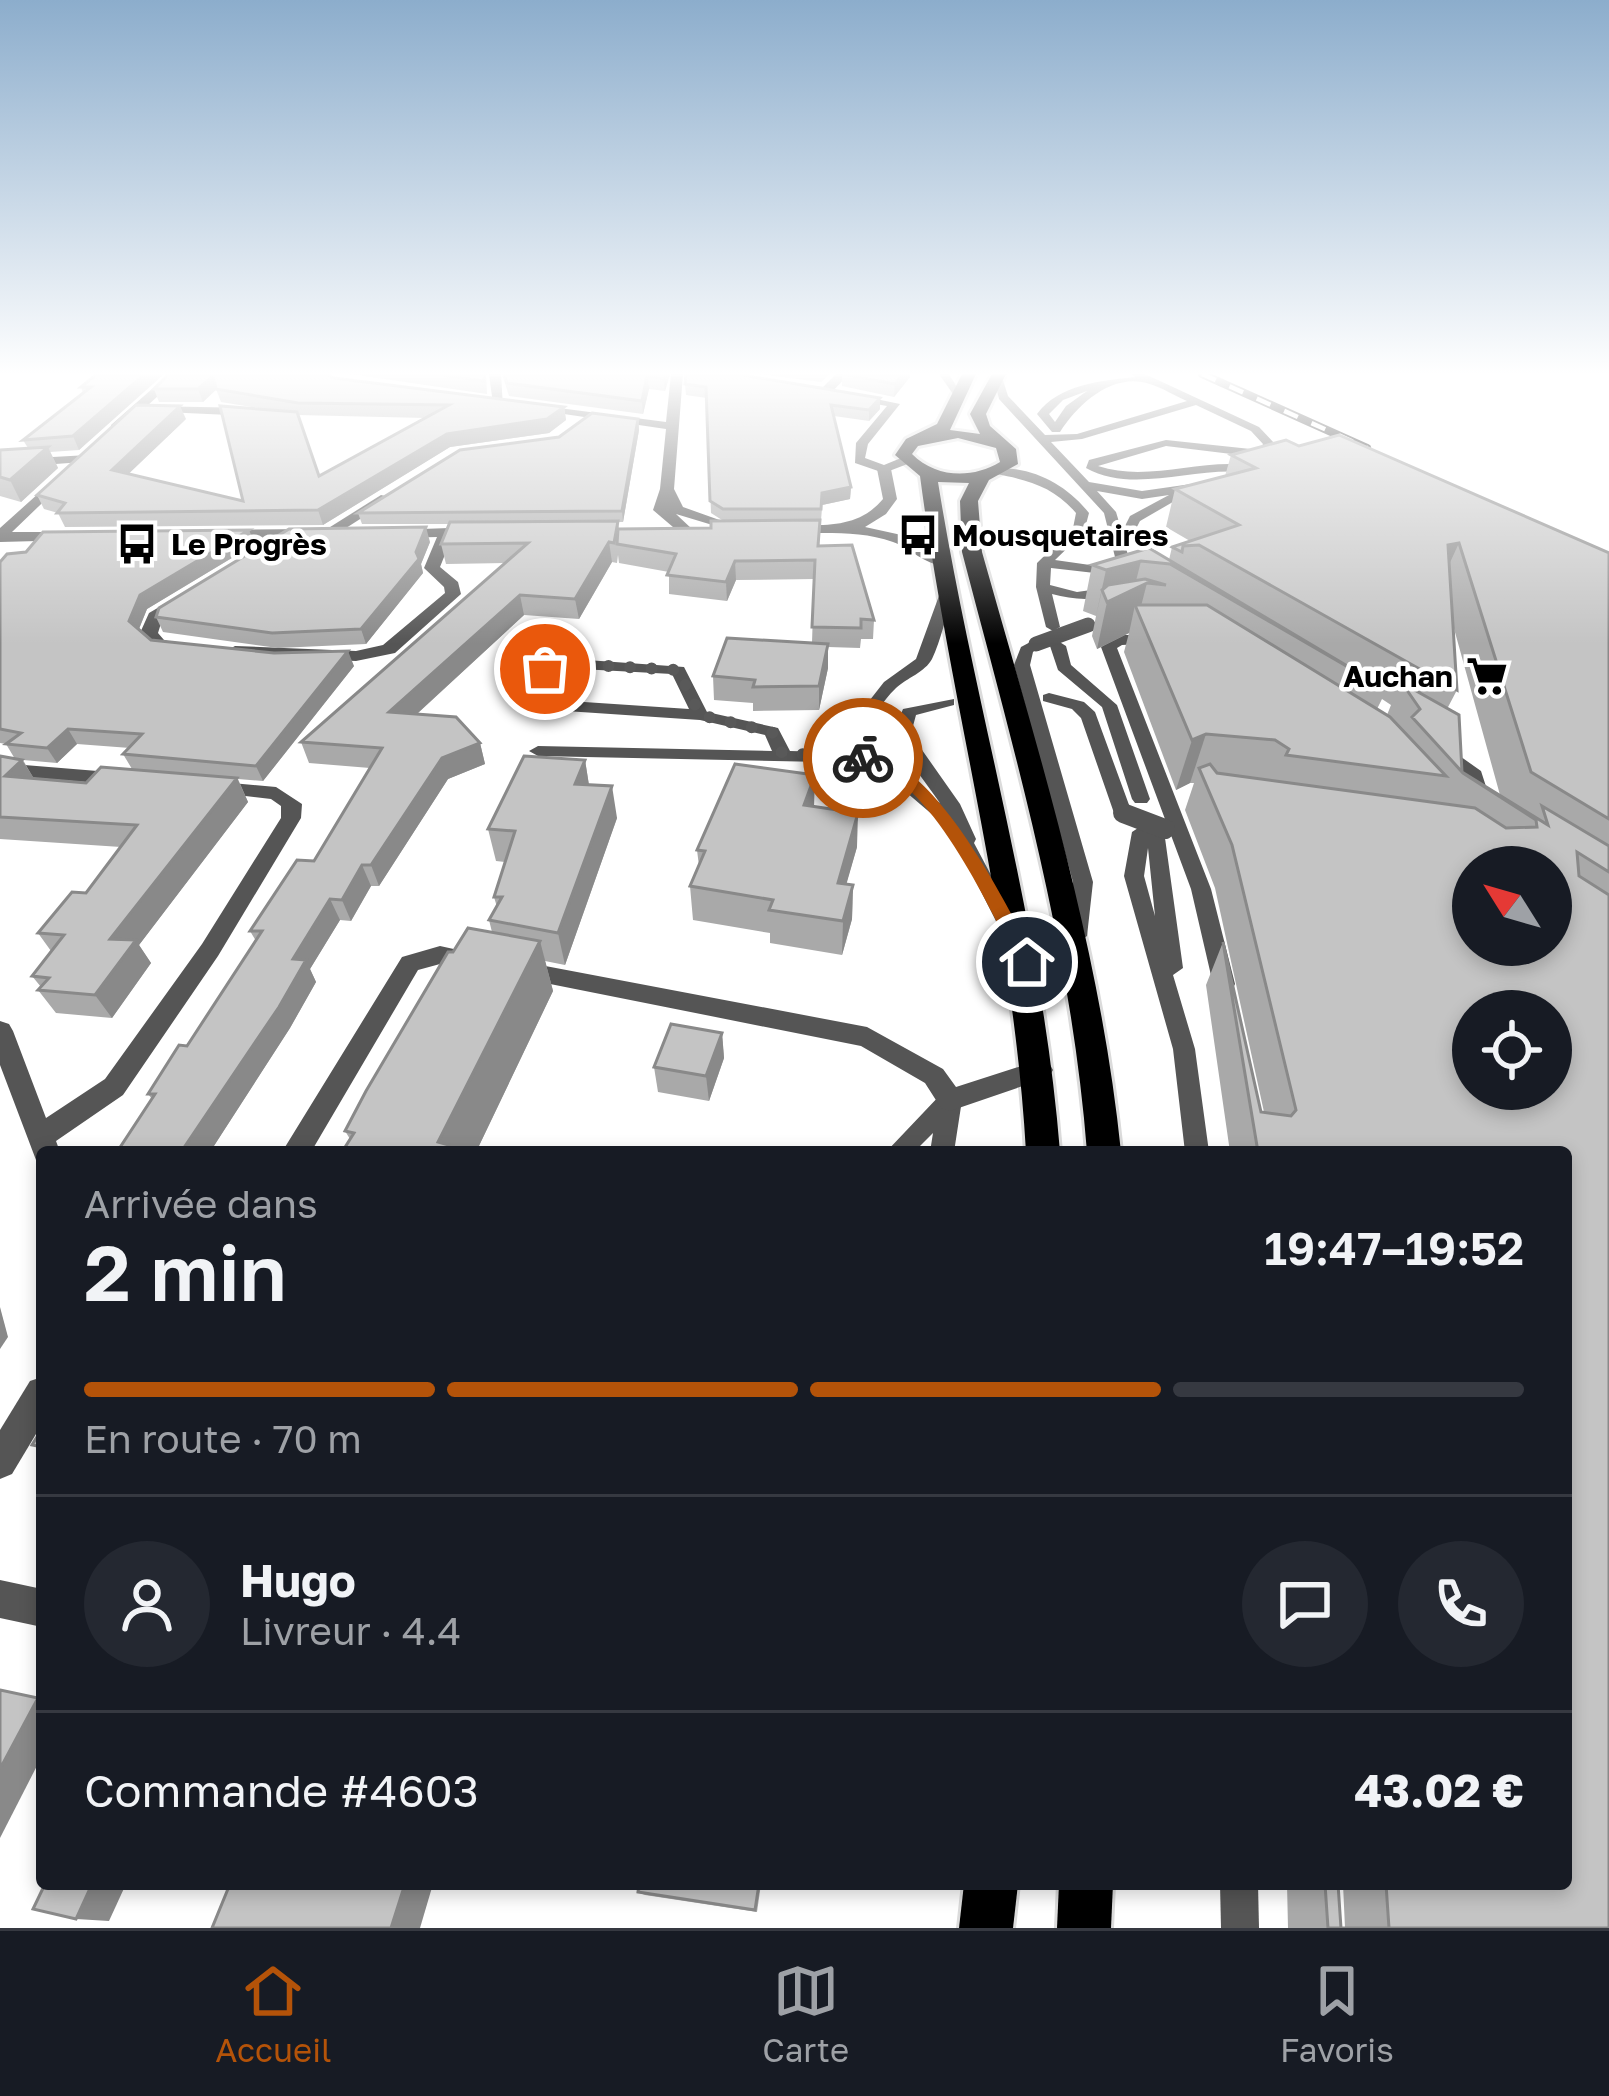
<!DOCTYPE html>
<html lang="fr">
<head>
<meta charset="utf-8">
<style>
	:root { --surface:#171b24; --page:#242831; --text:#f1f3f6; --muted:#9ea1a6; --line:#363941; --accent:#b45309 }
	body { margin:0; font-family:"Golos Text",sans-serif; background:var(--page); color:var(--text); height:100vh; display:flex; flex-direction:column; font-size:45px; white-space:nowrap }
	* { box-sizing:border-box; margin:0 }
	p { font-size:39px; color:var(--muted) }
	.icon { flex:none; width:66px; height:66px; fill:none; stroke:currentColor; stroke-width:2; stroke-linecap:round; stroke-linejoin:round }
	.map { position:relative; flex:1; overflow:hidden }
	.details { position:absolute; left:36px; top:1146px; width:1536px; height:744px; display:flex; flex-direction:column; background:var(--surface); border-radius:12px; box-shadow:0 6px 18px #0003 }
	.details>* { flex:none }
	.needle { width:78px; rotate:307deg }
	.controls { position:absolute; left:1452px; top:846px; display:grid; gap:24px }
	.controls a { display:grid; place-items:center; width:120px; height:120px; border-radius:50%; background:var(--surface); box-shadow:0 6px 18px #0003; font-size:60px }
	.pin { position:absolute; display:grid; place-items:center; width:102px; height:102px; color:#fff; margin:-51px; border:6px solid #fff; border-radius:50%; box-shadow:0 3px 12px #0007 }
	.courier { position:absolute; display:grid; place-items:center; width:120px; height:120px; margin:-60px; border:9px solid #b45309; border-radius:50%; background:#fff; color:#222; box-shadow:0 3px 15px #0007 }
	.headline em { font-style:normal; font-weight:600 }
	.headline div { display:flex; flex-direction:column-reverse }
	.headline { display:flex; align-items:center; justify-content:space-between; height:204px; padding:0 48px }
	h1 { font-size:78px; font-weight:600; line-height:90px }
	.bar { display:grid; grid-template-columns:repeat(4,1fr); gap:18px 12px; align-content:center; height:144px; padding:0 48px }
	.bar i { height:15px; border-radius:9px; background:var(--line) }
	.bar .selected { background:var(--accent) }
	.bar p { grid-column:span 4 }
	.line { display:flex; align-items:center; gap:30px; padding:0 48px; border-top:3px solid var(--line) }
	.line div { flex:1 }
	.round { display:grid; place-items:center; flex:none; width:126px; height:126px; border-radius:63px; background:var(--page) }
	.tab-bar { display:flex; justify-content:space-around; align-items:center; height:168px; border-top:3px solid var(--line); background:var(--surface); font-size:33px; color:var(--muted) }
	.tab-bar a { display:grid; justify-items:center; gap:6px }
	.tab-bar .selected { color:var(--accent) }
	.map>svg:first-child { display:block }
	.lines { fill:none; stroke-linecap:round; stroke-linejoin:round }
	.primary-casing { stroke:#dbdbdb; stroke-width:6 }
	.lane { fill:#555; fill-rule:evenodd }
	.street { fill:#555; fill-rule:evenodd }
	.primary { fill:#000; fill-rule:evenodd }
	.rail-casing { stroke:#000; stroke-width:8 }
	.rail { stroke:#fff; stroke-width:4.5; stroke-dasharray:15; stroke-linecap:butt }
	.lane-bridge-far1 { stroke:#555; stroke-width:15 }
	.lane-bridge { stroke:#555; stroke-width:20 }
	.wall { fill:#a9a9a9; fill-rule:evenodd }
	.shaded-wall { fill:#898989 }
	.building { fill:#c4c4c4; stroke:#898989; stroke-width:3; fill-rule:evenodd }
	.route { fill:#b45309 }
	.done { stroke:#595959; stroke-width:12; stroke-dasharray:0 21.6 }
	.labels { text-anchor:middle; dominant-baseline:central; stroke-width:9; stroke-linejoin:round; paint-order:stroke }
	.far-poi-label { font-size:30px; font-weight:bold; fill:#000; stroke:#fff; text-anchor:start }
</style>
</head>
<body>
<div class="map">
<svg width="1609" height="1928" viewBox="0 0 1609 1928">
	<rect width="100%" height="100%" fill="#fff"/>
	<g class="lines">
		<!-- primary casing -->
		<g class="primary-casing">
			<g id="primary">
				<path d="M962 374H976L950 430 980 434 970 414 992 374H1006L986 414 990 426 1016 449 1018 464 989 480 978 501 982 552C1038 751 1100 946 1121 1152H1087C1071 946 1014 751 962 552L960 501 969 483 938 482C974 707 1042 924 1060 1152H1026C1013 923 950 703 920 476L895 455 906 439 937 424ZM958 438 996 448 1000 462C972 479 936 478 912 454L918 446Z"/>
				<polygon points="964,1884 1018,1884 1013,1928 959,1928"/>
				<polygon points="1059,1884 1113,1884 1111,1928 1057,1928"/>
			</g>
		</g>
		<!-- lane -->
		<g class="lane">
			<polygon points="939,374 949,374 961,394 953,394"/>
			<path d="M993 374H1001L1008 396 1045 435 1077 434 1187 401C1175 396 1163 388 1150 384 1113 372 1079 403 1060 432H1052L1037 414C1059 384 1101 381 1135 377L1132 374H1145L1259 427 1275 444 1263 466 1259 467 1253 463 1256 457 1166 446 1098 466C1149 483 1202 457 1254 466V472L1250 473C1197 465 1134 495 1086 468L1089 460 1166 440 1260 450 1263 444 1251 431 1196 405 1082 439 1051 442 1089 482 1142 491 1191 484 1197 488 1140 521 1126 548 1133 573 1141 580 1139 583H1129L1121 576 1051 568 1050 585 1077 592 1112 587 1119 591C1098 602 1075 600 1052 594L1060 627 1053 631 1046 627 1036 587 1037 563 1073 528 1076 513C1054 487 1029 480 996 474V468C1033 467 1066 484 1089 513L1084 532 1055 560 1118 569 1104 513 999 399ZM1087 391 1066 406 1055 422 1049 414 1063 400ZM1097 491 1142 499 1169 495 1130 516 1122 532 1116 512Z"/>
			<polygon points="852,394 900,404 868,444 865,458 884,465 906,456 912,460 910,463 884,473 855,463 856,443 887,406 848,399"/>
			<path d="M940 593 952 596C946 616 941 640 932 659 925 672 907 678 896 688 842 740 901 770 940 803L906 756 896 726 903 709 954 699V705L916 715 913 726 915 740 960 804 976 839 974 843 1017 924 1014 929H1000L961 852 934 816 872 763 538 756 529 751 538 746 772 751 765 735 700 720 536 709 513 697 517 685 559 658 684 667 707 712 778 728 790 751 864 753 857 738 859 714 884 682 916 659ZM562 668 672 674 689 709 539 699 530 695 531 690Z"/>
			<polygon points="1151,635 1159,640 1156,643 1122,645 1117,648 1211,889 1235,984 1232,990 1216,990 1213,984 1191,889 1101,647 1119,635"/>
			<polygon points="1036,639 1044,644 1033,652 1030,665 1093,882 1087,936 1077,943 1067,936 1073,882 1014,665 1021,647"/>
			<polygon points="1058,641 1066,646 1071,665 1117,705 1150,799 1147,803 1135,803 1132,799 1102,707 1058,670 1050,646"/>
			<polygon points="1049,693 1084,702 1095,712 1132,813 1129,817 1117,817 1114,813 1081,718 1072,709 1043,701 1043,695"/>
			<polygon points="1440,742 1481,771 1492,805 1489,809 1477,809 1467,777 1431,747"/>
			<path d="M1141 826 1148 828 1150 833 1163 834 1165 838 1183 968 1173 975 1195 1049 1209 1152H1185L1173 1049 1124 876 1132 832ZM1148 848 1155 916 1144 876Z"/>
			<polygon points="950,1090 958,1093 962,1100 954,1152 930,1152 933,1133 914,1152 886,1152 942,1093"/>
			<polygon points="1220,1884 1258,1884 1259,1928 1221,1928"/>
		</g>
		<!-- street -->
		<g class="street">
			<polygon points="169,374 182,374 147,406 252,408 258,412 252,416 142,411 121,431 111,431 111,425"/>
			<polygon points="489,374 501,374 503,407 493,404"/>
			<polygon points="671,374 683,374 674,489 683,507 739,527 739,533 676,514 693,530 680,533 653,510 660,489 666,429 530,409 536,405 666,422"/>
			<polygon points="836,374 849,374 830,394 794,388 800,384 823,387"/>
			<polygon points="88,455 88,461 83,462 0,468 0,460"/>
			<path d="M884 465 891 469 897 499 886 514 865 527 906 536 945 559V565C925 566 911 548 893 542 859 530 824 534 788 533L781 529 788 525C824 525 858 529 883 499L877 469Z"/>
			<polygon points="59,475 66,479 64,482 12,532 70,532 75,534 75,540 0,542 0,528"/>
			<polygon points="381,495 393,498 332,537 319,534"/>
			<polygon points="478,527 483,529 483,535 452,537 440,567 458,582 461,594 395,653 356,661 235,656 226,651 235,646 356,651 383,645 445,593 444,587 424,568 437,537 398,538 393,536 393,530"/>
			<polygon points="218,530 310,529 318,534 310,539 213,538 210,535"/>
			<polygon points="178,596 192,599 162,620 158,633 164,640 191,647 182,652 153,649 140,633 149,613"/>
			<polygon points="0,763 122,773 132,779 122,785 0,775"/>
			<polygon points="210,781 276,787 302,804 301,818 218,956 123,1095 56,1141 60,1152 42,1152 42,1162 36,1160 0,1065 0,1021 9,1024 13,1031 46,1118 105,1079 202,944 281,818 281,806 271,799 203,791 200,787"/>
			<polygon points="440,946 481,955 485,961 473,970 440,964 418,970 311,1152 282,1152 402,957"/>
			<polygon points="519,961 867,1027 943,1069 956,1087 1040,1060 1049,1063 1053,1070 1049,1077 950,1111 941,1108 925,1083 861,1046 510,976 507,970 510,964"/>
			<polygon points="42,1377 42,1424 12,1474 0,1479 0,1430 30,1381"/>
			<polygon points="0,1580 42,1589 42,1627 0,1618"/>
		</g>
		<!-- primary -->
		<use href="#primary" class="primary"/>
		<!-- rail casing -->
		<g class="rail-casing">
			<polyline id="rail" points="1202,374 1367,448"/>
		</g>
		<!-- rail -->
		<use href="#rail" class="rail"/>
		<!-- lane-bridge-far1 -->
		<polyline class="lane-bridge-far1" points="1036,644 1088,625"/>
		<!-- lane-bridge -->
		<polyline class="lane-bridge" points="1123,813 1165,829"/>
	</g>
	<!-- wall -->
	<g class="wall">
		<polygon points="97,374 164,374 79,450 50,452 58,468 21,502 0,496 0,450 28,448 23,440 83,393 81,387"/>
		<polygon points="350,374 486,374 487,394"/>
		<polygon points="502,374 670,374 665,391 649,389 643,414 509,396"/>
		<polygon points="759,374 830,374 821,382"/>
		<polygon points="842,374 910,374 910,377 894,397 842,386"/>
		<path d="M334 378 564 407 566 420 549 433 450 447 323 525 65 527 58 513 44 509 37 495 186 419 128 474 243 501 264 409 221 402 216 389 203 402H159L154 389ZM298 415 426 418 319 476Z"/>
		<polygon points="685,384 880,398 880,409 869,421 834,416 851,487 850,499 822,505 819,546 874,620 873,639 861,639 860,648 828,647 828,668 819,710 753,711 753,703 714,700 713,676 812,643 814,579 736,580 727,601 669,594 669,572 619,563 618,555 617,563 612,562 579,619 524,615 417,714 480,743 485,764 448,779 379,886 371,886 351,921 340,920 310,969 316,982 290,1028 210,1152 117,1152 152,1099 148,1094 187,1046 256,941 250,931 314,861 370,768 309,763 301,742 506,563 446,564 441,544 450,524 362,524 358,513 559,437 638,419 639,430 623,522 618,522 619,529 711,528 722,520 711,513 707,398 686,395"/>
		<path d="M1299 446 1609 553V1928H1288L1287 1884H1338L1341 1928H1345L1343 1884H1566V1152H1230L1206 985 1223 942 1261 1112H1264L1215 888 1185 810 1194 783H1190L1176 790 1124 652 1129 633 1097 649 1092 636 1096 616 1083 611 1092 565 1149 548 1169 560 1172 547 1190 541 1166 527 1175 489 1225 476 1231 455ZM1453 625 1500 795 1462 772 1447 709 1457 690ZM1382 699 1391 705 1387 715 1377 709Z"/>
		<polygon points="430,542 421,564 423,573 366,644 278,648 163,632 156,617"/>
		<path d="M255 544 147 609 139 629 151 640 354 666 263 781 238 779 248 802 139 945 151 963 112 1018 56 1013 38 990 41 987 32 976 51 951 38 933 86 893 121 847 0 839V756L15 759 6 744 0 743V562ZM77 744 130 748 123 754 132 769 86 783 34 779 23 760 57 763Z"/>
		<polygon points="585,760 589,785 617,818 565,965 545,961 553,991 476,1152 342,1152 350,1139 345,1131 453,952 492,932 489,920 497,907 494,897 505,862 496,861 488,829"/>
		<polygon points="814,807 857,847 846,884 853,885 852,919 842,955 770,943 770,933 693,920 690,886 699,866 697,850"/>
		<polygon points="722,1033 724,1058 709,1101 658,1092 654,1067"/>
		<polygon points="761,1884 757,1912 645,1895 638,1892"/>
	</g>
	<!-- shaded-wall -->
	<g class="shaded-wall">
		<polygon points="145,374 164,374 79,450 73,436"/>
		<polygon points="665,374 670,374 665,391 664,379"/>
		<polygon points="902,374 910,374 910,377 894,397 895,384"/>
		<polygon points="213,376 218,388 203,402 198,389"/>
		<polygon points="647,376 649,389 643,414 642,401"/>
		<polygon points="880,398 880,409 869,421 869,410"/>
		<polygon points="180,406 186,419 118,484 112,470"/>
		<polygon points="564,407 566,420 549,433 450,447 323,525 318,510 447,434"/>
		<polygon points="638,419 639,430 623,522 622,511"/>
		<polygon points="48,447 58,468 21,502 10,480"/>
		<polygon points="851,487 850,499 822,505 821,521 822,493"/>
		<polygon points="426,527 430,542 421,564 423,573 366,644 361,629 416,552"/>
		<polygon points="249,530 255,544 147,609 136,636 129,621 140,595"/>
		<polygon points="609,542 612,562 579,619 575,599"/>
		<polygon points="1459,543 1441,582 1448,545"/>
		<polygon points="735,561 736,580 727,601 726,582"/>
		<polygon points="1141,561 1134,589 1147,583 1139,614 1135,605 1129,633 1097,649 1107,602 1102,590 1096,616 1106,570"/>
		<polygon points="520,595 524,615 396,733 389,712"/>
		<polygon points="828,644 828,668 819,710 819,686"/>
		<polygon points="348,651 354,666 263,781 256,766"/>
		<polygon points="68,729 77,744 57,763 47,748"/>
		<polygon points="1206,734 1190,783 1176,790 1192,740"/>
		<polygon points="480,743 485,764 448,779 379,886 371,865 442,758"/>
		<polygon points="22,760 37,783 5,776"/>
		<polygon points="585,760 590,792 575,784"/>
		<polygon points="815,775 814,808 804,805"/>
		<polygon points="237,778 248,802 139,945 151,963 112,1018 95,995 110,939"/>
		<polygon points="612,786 617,818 565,965 558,933"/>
		<polygon points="858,813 857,847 837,917 838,883"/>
		<polygon points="362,865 371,886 351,921 342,900"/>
		<polygon points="853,885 852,919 842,955 843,921"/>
		<polygon points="330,899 340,920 310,969 316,982 290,1028 210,1152 181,1152 293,959"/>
		<polygon points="540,941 553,991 476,1152 442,1152 438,1142"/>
		<polygon points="722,1033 724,1058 709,1101 706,1076"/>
		<polygon points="0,1307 8,1337 0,1349"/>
		<polygon points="38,1698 42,1699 42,1756 0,1838 0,1769"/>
		<polygon points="92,1884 126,1884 109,1921 76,1919"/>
		<polygon points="405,1884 433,1884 420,1928 391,1928"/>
	</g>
	<!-- building -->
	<g class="building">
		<polygon points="97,374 145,374 73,436 23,440 91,387 81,387"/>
		<polygon points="169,374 326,374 334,378 564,407 547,419 447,434 318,510 57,513 65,503 37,495 136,405 180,406 112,470 243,501 220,406 297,412 319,476 449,405 298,403 216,389 213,376 198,389 154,389"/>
		<polygon points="435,374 484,374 484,381"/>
		<polygon points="504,374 665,374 664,379 647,376 642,401 507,383"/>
		<polygon points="686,374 736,374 880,398 869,410 831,405 851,487 822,493 821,509 723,509 710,501 706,387 685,384"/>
		<polygon points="843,374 903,374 895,384"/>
		<polygon points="592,413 638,419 622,511 358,513 460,450 559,437"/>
		<polygon points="1339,435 1609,553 1609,819 1531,772 1459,543 1448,545 1457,690 1199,545 1183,546 1182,552 1172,547 1239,525 1175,489 1256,468 1231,455 1286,440 1299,446"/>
		<polygon points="48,447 10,480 0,477 0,450"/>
		<polygon points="820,520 818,546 852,545 874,620 861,619 861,628 812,627 815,560 735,561 726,582 667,575 676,554 617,544 618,529 711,528 711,521"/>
		<polygon points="618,521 614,543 609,542 575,599 520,595 389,712 456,717 480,743 442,758 371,865 362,865 342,900 330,899 293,959 306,960 279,1007 181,1152 117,1152 155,1094 148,1094 179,1045 187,1046 262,931 250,931 297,860 314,861 382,748 301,742 528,543 441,544 450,522"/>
		<polygon points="426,527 416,552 419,559 361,629 272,633 156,617 159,608 289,529"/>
		<polygon points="249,530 140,595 129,621 151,640 274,653 348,651 256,766 123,754 142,734 68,729 47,748 6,744 21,733 0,729 0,562 7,554 26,552 43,532"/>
		<polygon points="1149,548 1386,689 1170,564 1141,561 1106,570 1092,565"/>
		<polygon points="1145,579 1166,585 1147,583 1107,602 1102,590 1108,585"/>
		<polygon points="1135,605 1207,605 1390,717 1446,776 1286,755 1289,749 1275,740 1206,734 1192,740"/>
		<polygon points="727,638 828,644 819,686 753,687 755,680 713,676"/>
		<path d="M1402 683 1459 715 1462 772 1548 825 1542 806 1609 846V872L1577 852 1579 876 1609 895V1928H1328L1325 1884H1338L1341 1928H1389L1386 1884H1566V1152H1258L1223 942 1261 1112 1291 1116 1296 1110 1232 845 1199 768 1210 764 1217 773 1475 808 1506 828 1537 827 1536 820 1463 773 1412 717 1420 709ZM1473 867H1551V945H1473ZM1473 1011H1551V1089H1473Z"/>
		<polygon points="0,756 22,760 5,776 86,783 101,767 237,778 110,939 136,940 95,995 38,990 49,978 32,976 64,935 38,933 72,892 86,893 137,825 0,817"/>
		<polygon points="524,756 585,760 575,784 612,786 558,933 489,920 502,897 494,897 515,831 488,829"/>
		<polygon points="735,764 815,775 804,805 858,813 838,883 853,885 843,921 769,910 773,900 690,886 705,851 697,850"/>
		<polygon points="468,928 540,941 438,1142 449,1145 446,1152 342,1152 354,1133 345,1131 366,1091 448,952 453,952"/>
		<polygon points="671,1024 722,1033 706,1076 654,1067"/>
		<polygon points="42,1429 42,1447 32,1445"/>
		<polygon points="0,1690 38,1698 0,1769"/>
		<polygon points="45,1884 92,1884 76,1919 33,1909"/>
		<polygon points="230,1884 405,1884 391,1928 212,1928"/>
		<polygon points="639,1884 759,1884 755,1910 638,1892"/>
	</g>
	<!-- sky -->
	<linearGradient id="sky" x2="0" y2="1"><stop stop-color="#8cadcc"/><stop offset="0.58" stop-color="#fff"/><stop offset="1" stop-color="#fff" stop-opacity="0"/></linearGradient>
	<rect width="1609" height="644" fill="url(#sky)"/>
	<!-- route -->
	<path class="route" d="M863 753C936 757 1006 905 1037 962L1034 967H1020C988 907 931 774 858 761Z"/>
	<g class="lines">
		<!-- done -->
		<polyline class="done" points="545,669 559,663 678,670 700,715 772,732 782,753 863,758"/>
	</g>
	<!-- icons -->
	<defs>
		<g id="bus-bare" transform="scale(3.24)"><path d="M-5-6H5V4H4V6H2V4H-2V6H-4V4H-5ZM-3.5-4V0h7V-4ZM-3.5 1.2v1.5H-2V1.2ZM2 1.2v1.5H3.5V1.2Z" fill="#000" stroke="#fff" stroke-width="2.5" paint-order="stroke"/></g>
		<g id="supermarket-bare" transform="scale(3.24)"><path d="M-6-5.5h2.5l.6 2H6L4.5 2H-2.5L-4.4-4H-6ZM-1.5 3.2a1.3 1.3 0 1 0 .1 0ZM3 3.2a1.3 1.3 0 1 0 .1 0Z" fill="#000" stroke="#fff" stroke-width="2.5" paint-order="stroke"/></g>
	</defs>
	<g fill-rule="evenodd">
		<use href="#bus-bare" x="918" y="535"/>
		<use href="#bus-bare" x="137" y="544"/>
		<use href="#supermarket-bare" x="1487" y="676"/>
	</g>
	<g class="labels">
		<!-- far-poi labels -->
		<g class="far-poi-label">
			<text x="952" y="535">Mousquetaires</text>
			<text x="171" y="544">Le Progrès</text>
			<text x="1453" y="676" text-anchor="end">Auchan</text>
		</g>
	</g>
</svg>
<div class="controls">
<a><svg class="needle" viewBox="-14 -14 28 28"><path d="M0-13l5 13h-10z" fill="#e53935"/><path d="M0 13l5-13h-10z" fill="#9ea1a6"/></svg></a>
<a><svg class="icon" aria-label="locate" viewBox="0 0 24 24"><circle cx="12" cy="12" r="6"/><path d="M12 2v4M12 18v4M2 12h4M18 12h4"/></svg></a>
</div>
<div class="pin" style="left:545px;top:669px;background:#ea580c"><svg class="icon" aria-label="bag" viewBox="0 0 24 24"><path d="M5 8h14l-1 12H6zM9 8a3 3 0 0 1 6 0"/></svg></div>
<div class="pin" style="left:1027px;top:962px;background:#1f2937"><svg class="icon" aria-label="home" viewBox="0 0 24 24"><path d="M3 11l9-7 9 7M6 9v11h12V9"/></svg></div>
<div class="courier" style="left:863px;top:758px"><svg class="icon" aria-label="bike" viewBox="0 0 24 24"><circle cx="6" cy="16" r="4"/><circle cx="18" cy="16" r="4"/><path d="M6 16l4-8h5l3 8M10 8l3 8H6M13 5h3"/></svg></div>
<section class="details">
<div class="headline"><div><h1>2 min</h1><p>Arrivée dans</p></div><em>19:47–19:52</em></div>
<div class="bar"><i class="selected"></i><i class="selected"></i><i class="selected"></i><i></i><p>En route · 70 m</p></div>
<div class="line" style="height:216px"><a class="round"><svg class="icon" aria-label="person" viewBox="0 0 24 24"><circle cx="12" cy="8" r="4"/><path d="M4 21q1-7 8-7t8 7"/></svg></a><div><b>Hugo</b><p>Livreur · 4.4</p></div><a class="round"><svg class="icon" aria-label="chat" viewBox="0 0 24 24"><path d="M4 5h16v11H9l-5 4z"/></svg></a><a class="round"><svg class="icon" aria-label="phone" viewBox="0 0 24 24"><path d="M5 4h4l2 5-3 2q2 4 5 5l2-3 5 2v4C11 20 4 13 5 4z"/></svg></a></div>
<div class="line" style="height:156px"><div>Commande #4603</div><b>43.02 €</b></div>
</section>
</div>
<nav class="tab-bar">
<a class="selected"><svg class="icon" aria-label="home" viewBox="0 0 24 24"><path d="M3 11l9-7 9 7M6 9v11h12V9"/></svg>Accueil</a>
<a><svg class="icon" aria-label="map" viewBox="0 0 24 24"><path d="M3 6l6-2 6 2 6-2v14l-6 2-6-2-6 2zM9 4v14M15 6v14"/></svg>Carte</a>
<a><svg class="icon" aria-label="saved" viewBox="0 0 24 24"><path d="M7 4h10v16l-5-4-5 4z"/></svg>Favoris</a>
</nav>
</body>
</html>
